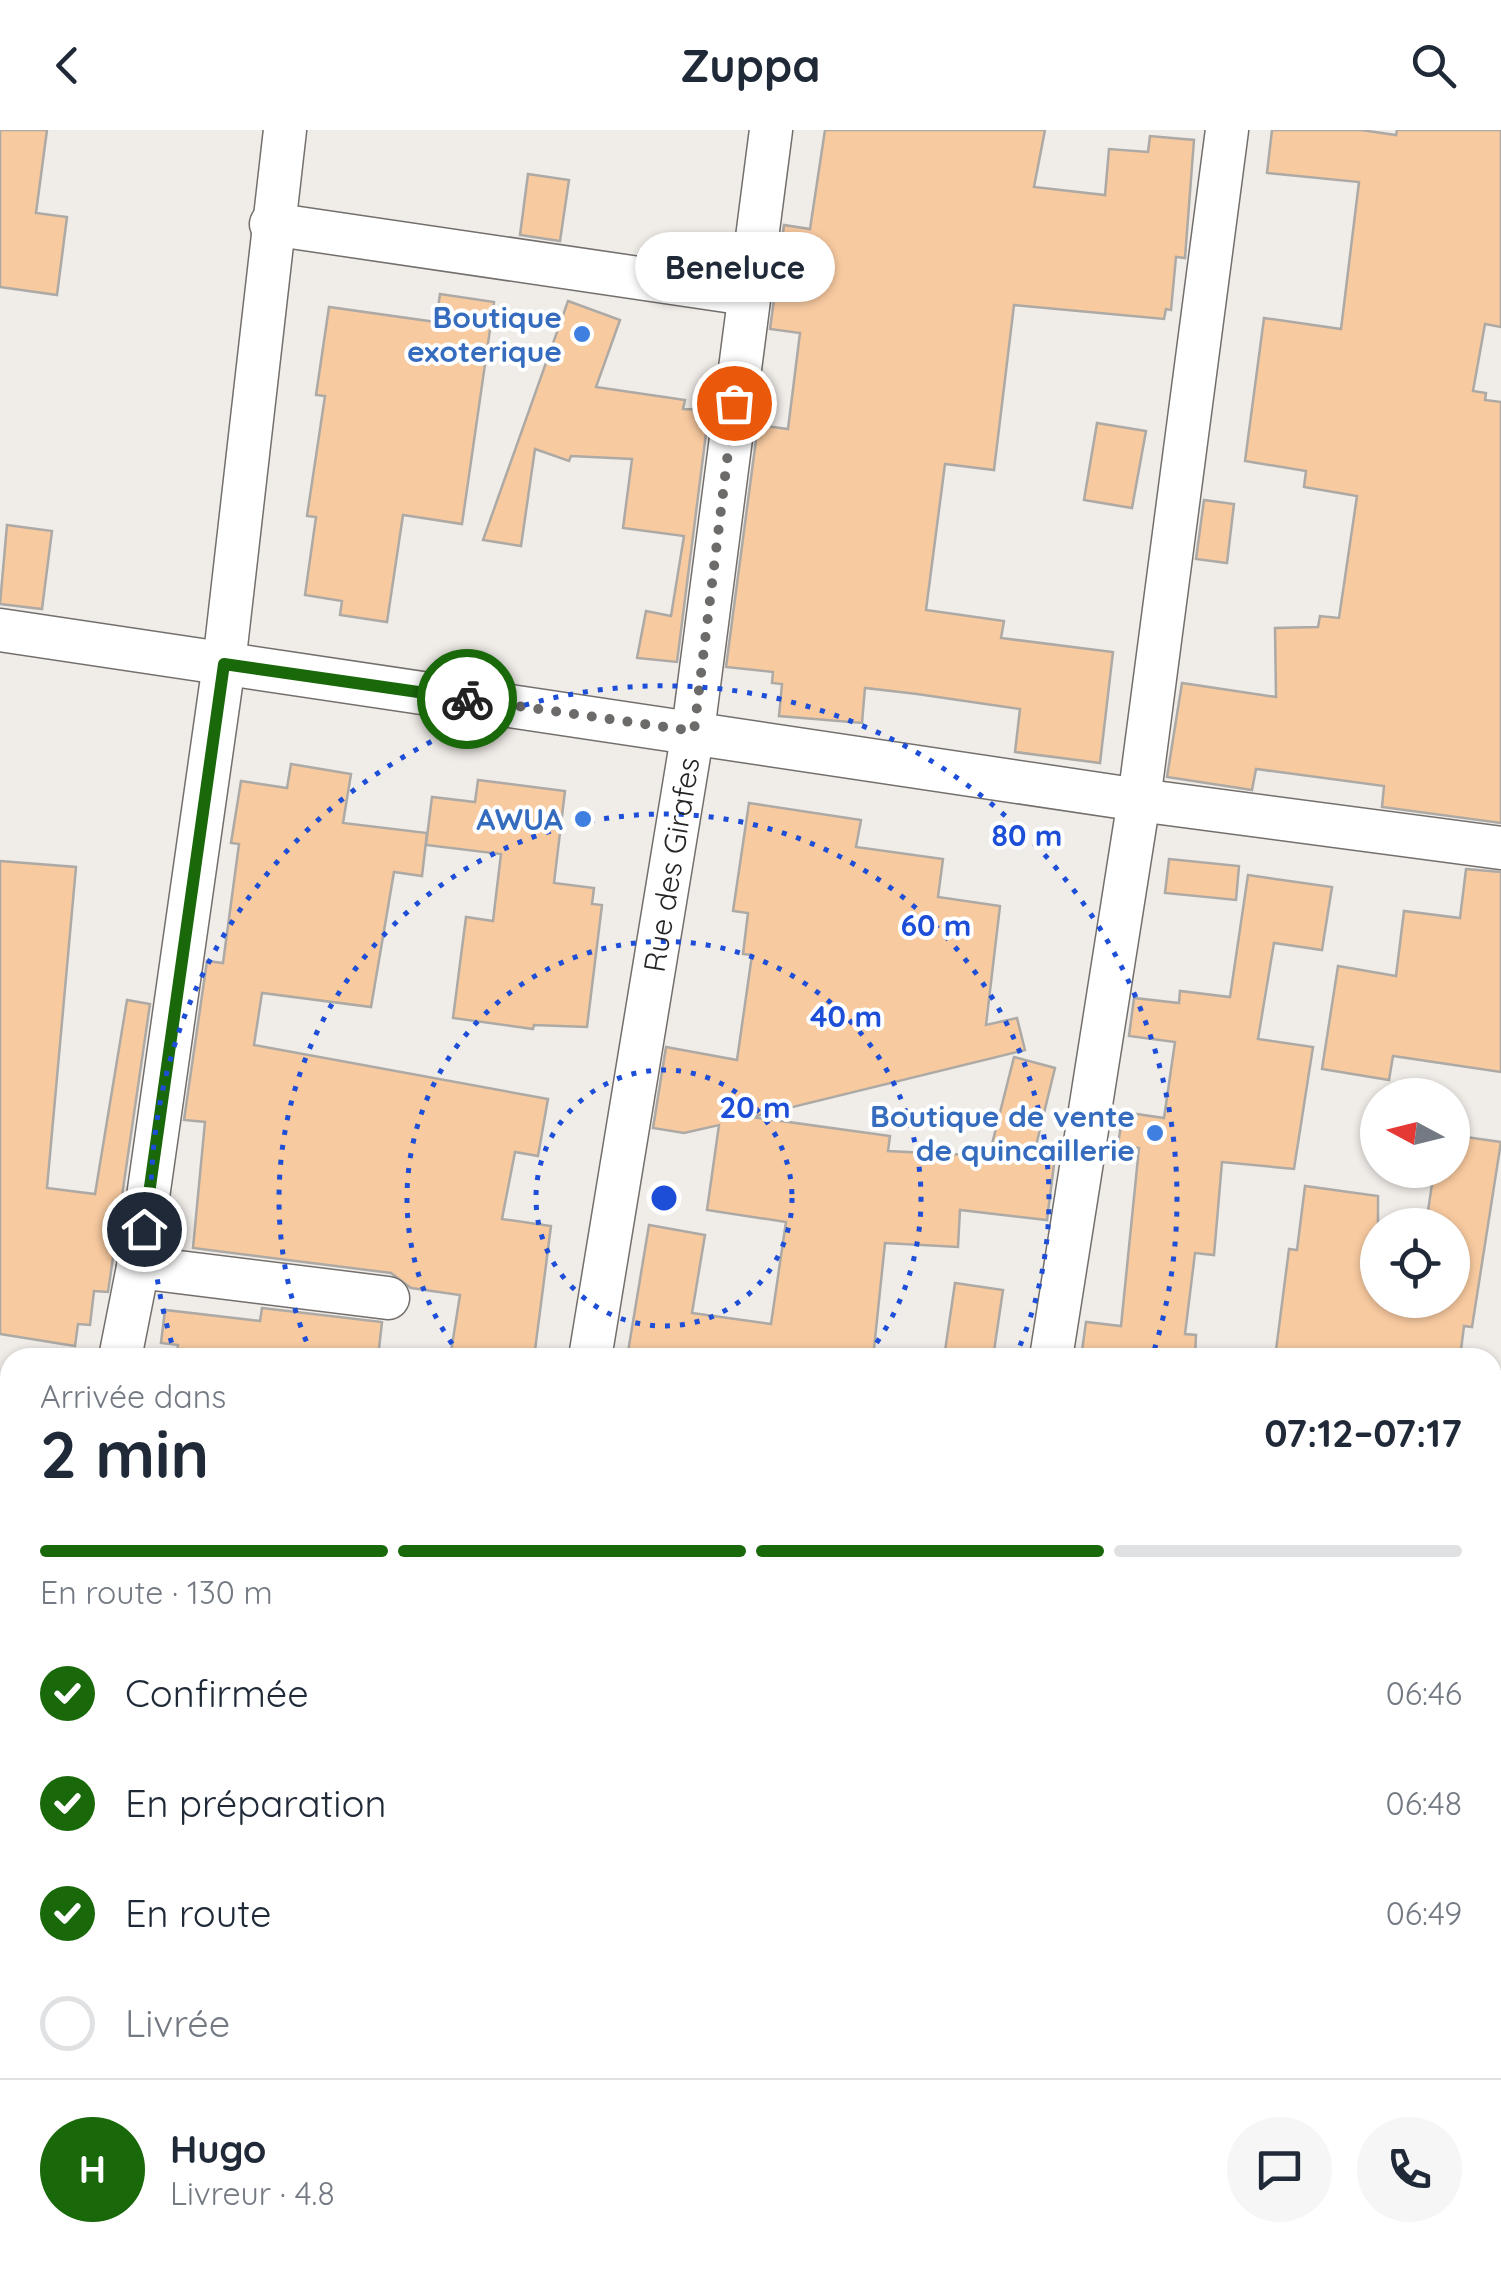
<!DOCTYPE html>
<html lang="fr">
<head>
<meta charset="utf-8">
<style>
	:root { --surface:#fff; --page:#f6f6f7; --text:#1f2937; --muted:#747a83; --line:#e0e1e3; --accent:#19690b }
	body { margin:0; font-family:Quicksand,sans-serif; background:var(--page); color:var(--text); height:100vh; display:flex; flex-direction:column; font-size:38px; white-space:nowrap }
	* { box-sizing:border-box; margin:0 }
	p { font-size:32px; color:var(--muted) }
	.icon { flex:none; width:55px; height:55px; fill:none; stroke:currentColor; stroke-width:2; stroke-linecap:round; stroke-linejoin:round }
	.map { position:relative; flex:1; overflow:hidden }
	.sheet { position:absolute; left:0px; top:1218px; width:1502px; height:932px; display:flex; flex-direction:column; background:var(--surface); border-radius:30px 30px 0 0; box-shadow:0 2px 8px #0004 }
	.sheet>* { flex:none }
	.needle { width:65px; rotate:277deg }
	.fabs { position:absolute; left:1360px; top:948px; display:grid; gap:20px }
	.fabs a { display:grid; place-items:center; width:110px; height:110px; border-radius:50%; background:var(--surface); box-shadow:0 2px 8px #0004; font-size:50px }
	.pin { position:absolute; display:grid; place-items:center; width:85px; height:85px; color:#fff; margin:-42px; border:5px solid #fff; border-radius:50%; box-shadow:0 2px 10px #0007 }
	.courier { position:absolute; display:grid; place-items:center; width:100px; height:100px; margin:-50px; border:8px solid #19690b; border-radius:50%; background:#fff; color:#222; box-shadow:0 2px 12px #0007 }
	.bubble { position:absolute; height:70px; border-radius:35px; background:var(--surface); box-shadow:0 2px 8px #0004; font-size:32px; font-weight:700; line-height:70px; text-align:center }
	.summary em { font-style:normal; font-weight:700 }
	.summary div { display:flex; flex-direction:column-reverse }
	.summary { display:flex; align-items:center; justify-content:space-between; height:170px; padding:0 40px }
	h1 { font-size:65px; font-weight:700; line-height:75px }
	.bar { display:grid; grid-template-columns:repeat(4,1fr); gap:15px 10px; align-content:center; height:120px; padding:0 40px }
	.bar i { height:12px; border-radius:8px; background:var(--line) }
	.bar .on { background:var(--accent) }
	.bar p { grid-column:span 4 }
	.line { display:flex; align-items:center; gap:25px; padding:0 40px; border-top:2px solid var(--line) }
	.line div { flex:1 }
	.round { display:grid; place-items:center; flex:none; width:105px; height:105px; border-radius:52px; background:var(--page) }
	ol { padding:0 40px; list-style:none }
	li { display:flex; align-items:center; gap:30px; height:110px }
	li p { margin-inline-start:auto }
	li .icon { padding:10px; border-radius:50%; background:var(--accent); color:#fff; stroke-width:4 }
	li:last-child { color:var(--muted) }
	li i { width:55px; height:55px; border:5px solid var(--line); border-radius:50% }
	header { display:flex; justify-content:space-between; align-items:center; height:130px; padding:0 40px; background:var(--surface); font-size:45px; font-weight:700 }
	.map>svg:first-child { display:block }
	.building { fill:#f8caa0; stroke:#ada9a5; stroke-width:2.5 }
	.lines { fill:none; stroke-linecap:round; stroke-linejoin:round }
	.street-casing { stroke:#736f6c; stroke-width:45 }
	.secondary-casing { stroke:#736f6c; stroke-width:58 }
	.street { stroke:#fff; stroke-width:42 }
	.secondary { stroke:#fff; stroke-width:55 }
	.done { stroke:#6d6b69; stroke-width:10; stroke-dasharray:0 18 }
	.route { stroke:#19690b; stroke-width:12 }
	.ring { fill:none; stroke:#1d4ed8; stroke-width:5; stroke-dasharray:5 10 }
	.shop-dot { fill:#3f7fe0; stroke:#fff; stroke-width:4 }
	.labels { text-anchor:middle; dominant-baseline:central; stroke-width:8; stroke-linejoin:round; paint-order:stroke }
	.shop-label { font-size:30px; font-weight:bold; fill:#366cbe; stroke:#fff; text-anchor:end }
	.street-label { font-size:30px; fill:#272524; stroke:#fff }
	.centre { fill:#1d4ed8; stroke:#fff; stroke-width:5 }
	.ring-label { font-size:30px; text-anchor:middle; font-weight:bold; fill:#1d4ed8; stroke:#fff; stroke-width:8; stroke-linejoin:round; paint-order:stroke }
</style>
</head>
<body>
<header><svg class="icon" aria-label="back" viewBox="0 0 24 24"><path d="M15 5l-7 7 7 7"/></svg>Zuppa<svg class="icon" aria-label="search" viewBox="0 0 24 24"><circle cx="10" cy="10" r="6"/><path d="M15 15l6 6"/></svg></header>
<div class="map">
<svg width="1501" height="2148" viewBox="0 0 1501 2148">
	<rect width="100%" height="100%" fill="#f0ece8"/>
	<!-- building -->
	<g class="building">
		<polygon points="0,0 47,0 36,83 67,87 57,165 0,157"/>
		<polygon points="825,0 1045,0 1034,57 1105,65 1109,19 1148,22 1150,6 1194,10 1185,128 1176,127 1171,180 1166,179 1164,189 1014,175 994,340 945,334 926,480 1004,491 1001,508 1113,522 1100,633 1015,622 1020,579 917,564 865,558 862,593 779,586 782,554 772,553 773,542 726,537 758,295 788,299 800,203 770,199 784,95 810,99"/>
		<polygon points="1272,0 1361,0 1396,5 1397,0 1501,0 1501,197 1485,194 1473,261 1486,263 1485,270 1501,272 1501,693 1382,677 1384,656 1256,639 1252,660 1167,647 1182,553 1276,567 1275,498 1318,497 1320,486 1339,488 1357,366 1304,357 1306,341 1245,331 1264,188 1341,199 1359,52 1267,43"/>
		<polygon points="528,44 569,50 560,111 520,105"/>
		<polygon points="440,164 494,172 462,394 403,385 387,492 340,485 342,471 305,465 316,387 307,386 325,266 316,265 329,177 436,192"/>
		<polygon points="568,171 620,190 596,257 685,270 683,279 709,280 677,532 637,528 646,481 671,486 684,406 623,398 632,329 571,326 569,331 535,319 521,416 483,410"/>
		<polygon points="1097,293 1146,301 1132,378 1084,370"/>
		<polygon points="1204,370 1234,374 1227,433 1196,429"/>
		<polygon points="7,395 52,401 42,479 0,474"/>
		<polygon points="291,634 351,644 343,693 427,703 422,746 394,742 371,877 262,863 254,915 548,969 538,1026 515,1022 502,1089 551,1096 534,1228 450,1228 460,1165 411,1158 391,1143 193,1118 205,992 184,990 207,831 223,833 239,714 231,713 241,651 287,658"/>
		<polygon points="478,650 565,661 554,753 594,758 592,774 602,775 587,897 534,895 533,899 453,888 466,787 493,791 501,724 426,715 432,667 475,672"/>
		<polygon points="749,673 861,690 856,717 943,729 938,767 1000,776 986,895 1017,888 1025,920 752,987 890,1006 888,1021 989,1026 1014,927 1055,938 1034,1024 1055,1026 1047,1090 960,1080 958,1117 885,1113 873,1228 627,1228 649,1095 705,1105 692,1183 771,1194 786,1092 707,1080 719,995 684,1003 653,998 666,917 737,930 752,825 743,824 748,783 733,781"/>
		<polygon points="1169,729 1239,736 1236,770 1165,763"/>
		<polygon points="0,731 76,737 47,1058 95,1064 127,870 150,874 108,1162 94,1161 90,1195 78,1194 75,1216 0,1204"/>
		<polygon points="1466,739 1501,742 1501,942 1393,926 1389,950 1322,939 1338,836 1396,846 1404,781 1460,788"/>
		<polygon points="1248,745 1332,757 1322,820 1274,813 1258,909 1313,917 1294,1039 1222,1032 1214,1125 1195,1123 1185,1204 1196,1205 1195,1228 1081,1228 1086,1192 1121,1196 1139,1018 1118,1015 1123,982 1164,988 1175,912 1129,906 1134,868 1179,873 1180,861 1230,867"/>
		<polygon points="1452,1005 1501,1012 1472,1197 1464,1196 1460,1228 1275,1228 1289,1119 1297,1120 1305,1056 1378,1066 1378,1170 1452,1170 1452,1095 1426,1095 1434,1040 1452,1040"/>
		<polygon points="955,1153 1003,1160 993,1228 944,1228"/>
		<polygon points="262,1178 382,1192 378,1228 176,1228 178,1215 161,1213 165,1180 260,1191"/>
	</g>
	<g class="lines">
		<!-- street casing -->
		<g class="street-casing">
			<g id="street">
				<polyline points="271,94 747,164"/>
				<polyline points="0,500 1139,670 1501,718"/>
				<polyline points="138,1137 388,1168"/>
				<polyline points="120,1228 138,1137 224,534 285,0"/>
				<path id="s1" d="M590 1228 693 601 771 0"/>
				<polyline points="1051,1228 1139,670 1227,0"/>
				<polyline points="1492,1317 1501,1262"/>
				<polyline points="1492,1920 1501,1921"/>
				<polyline points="1401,2140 1401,2148"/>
				<polyline points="434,2148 435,2140"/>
				<polyline points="951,2148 951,2140"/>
			</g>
		</g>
		<!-- secondary casing -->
		<g class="secondary-casing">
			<g id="secondary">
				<polyline points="0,1616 10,1630"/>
				<polyline points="397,2140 404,2148"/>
			</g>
		</g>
		<!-- street -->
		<use href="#street" class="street"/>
		<!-- secondary -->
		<use href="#secondary" class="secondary"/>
	</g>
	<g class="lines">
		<!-- done -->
		<polyline class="done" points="467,569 694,601 734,273"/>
		<!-- route -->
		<polyline class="route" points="144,1099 224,534 467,569"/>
	</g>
	<!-- distance rings -->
	<g class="ring">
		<circle cx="664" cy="1068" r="128"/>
		<path d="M461 1226A257 257 0 1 1 867 1226"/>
		<path d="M312 1225A385 385 0 1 1 1016 1225"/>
		<path d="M176 1227A513 513 0 1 1 1152 1227"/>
	</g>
	<!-- markers -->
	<g class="shop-dot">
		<circle cx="582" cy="204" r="10"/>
		<circle cx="583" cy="689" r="10"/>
		<circle cx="1155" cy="1003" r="10"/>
	</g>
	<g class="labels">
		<!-- shop labels -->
		<g class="shop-label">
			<text x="562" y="187">Boutique<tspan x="562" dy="34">exoterique</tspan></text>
			<text x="563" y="689">AWUA</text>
			<text x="1135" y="986">Boutique de vente<tspan x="1135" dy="34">de quincaillerie</tspan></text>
		</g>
		<!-- street labels -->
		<g class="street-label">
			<text stroke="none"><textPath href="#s1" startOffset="500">Rue des Girafes</textPath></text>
		</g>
	</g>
	<circle cx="664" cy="1068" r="15" class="centre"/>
	<g class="ring-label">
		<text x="1027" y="716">80 m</text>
		<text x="936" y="806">60 m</text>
		<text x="846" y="897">40 m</text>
		<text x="755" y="988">20 m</text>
	</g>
</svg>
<div class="fabs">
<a><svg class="needle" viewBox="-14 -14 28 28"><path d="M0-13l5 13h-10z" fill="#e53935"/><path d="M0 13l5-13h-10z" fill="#747a83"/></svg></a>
<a><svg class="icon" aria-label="locate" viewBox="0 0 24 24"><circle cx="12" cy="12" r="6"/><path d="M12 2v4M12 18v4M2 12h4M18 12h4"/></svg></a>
</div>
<div class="pin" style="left:734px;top:273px;background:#ea580c"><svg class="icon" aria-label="bag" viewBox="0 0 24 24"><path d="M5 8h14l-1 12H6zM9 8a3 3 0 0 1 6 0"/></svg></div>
<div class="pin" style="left:144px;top:1099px;background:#1f2937"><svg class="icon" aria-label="home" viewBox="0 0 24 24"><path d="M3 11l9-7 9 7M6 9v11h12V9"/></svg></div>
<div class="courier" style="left:467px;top:569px"><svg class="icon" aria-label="bike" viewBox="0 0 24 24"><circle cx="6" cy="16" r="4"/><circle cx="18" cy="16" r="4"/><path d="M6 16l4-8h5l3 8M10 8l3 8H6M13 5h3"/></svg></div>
<div class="bubble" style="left:635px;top:102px;width:200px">Beneluce</div>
<section class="sheet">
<div class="summary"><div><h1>2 min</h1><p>Arrivée dans</p></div><em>07:12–07:17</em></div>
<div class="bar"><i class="on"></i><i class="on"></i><i class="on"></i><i></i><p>En route · 130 m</p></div>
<ol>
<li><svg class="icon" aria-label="check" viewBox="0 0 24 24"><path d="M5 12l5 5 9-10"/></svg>Confirmée<p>06:46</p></li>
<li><svg class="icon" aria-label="check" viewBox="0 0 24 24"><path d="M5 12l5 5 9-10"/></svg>En préparation<p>06:48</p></li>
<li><svg class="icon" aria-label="check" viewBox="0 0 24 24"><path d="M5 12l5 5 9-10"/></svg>En route<p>06:49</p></li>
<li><i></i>Livrée</li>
</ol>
<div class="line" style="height:180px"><b class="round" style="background:var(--accent);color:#fff">H</b><div><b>Hugo</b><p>Livreur · 4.8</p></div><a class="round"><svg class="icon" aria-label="chat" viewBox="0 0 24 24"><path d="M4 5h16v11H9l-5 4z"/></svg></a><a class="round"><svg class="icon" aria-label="phone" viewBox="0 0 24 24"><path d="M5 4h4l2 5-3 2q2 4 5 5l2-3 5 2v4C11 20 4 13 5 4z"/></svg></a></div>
</section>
</div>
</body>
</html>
